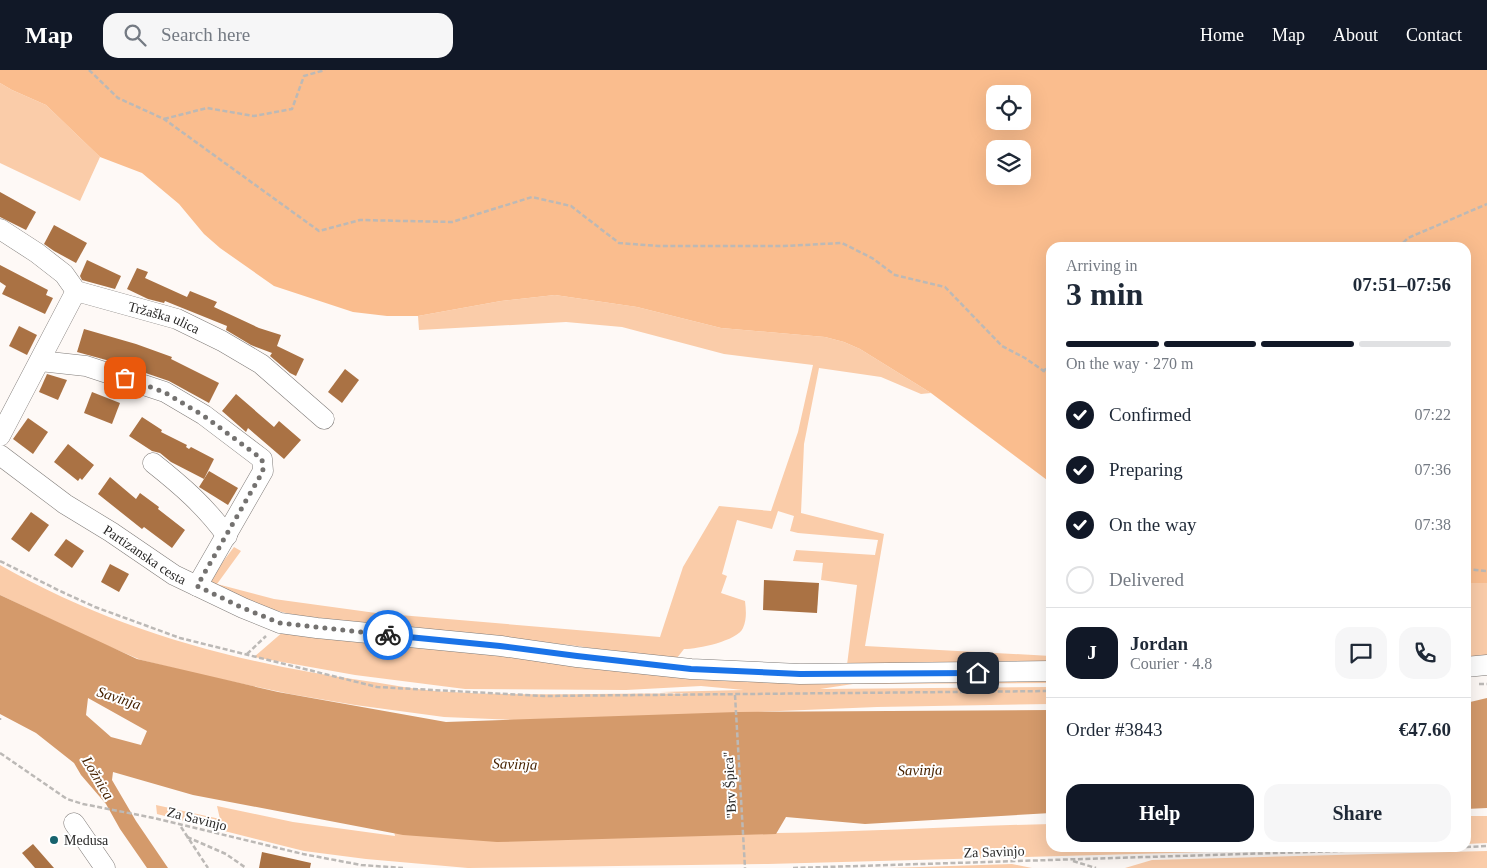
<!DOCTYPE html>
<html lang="en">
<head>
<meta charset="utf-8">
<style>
	:root { --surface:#fff; --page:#f6f6f7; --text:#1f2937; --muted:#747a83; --line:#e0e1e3; --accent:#111827 }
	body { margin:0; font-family:"Times New Roman",serif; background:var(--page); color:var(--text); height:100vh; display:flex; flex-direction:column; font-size:19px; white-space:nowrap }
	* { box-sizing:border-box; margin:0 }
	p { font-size:16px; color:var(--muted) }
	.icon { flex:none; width:28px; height:28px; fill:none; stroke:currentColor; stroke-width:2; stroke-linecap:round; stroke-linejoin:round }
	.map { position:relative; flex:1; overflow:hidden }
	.details { position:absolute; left:1046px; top:172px; width:425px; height:610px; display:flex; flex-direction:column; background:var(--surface); border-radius:15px; box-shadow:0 5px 20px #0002 }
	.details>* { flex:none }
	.tools { position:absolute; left:986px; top:15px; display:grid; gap:10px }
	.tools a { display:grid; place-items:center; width:45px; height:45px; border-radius:10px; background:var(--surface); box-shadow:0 5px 20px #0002; font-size:25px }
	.pin { position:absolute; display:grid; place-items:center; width:42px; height:42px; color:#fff; margin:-21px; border-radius:10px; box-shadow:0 2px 8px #0006 }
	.courier { position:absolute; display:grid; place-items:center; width:50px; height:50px; margin:-25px; border:4px solid #1a73e8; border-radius:50%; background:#fff; color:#222; box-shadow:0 1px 6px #0007 }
	.headline em { font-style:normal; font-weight:700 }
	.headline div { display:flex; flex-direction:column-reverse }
	.headline { display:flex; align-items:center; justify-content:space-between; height:85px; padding:0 20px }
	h1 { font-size:32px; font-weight:700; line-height:38px }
	.bar { display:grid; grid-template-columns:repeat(4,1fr); gap:8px 5px; align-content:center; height:60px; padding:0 20px }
	.bar i { height:6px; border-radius:4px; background:var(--line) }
	.bar .current { background:var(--accent) }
	.bar p { grid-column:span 4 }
	.line { display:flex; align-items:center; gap:12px; padding:0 20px; border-top:1px solid var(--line) }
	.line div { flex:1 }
	.round { display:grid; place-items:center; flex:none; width:52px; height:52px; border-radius:15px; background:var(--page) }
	ol { padding:0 20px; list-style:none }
	li { display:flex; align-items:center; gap:15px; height:55px }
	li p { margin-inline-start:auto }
	li .icon { padding:5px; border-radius:50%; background:var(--accent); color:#fff; stroke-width:4 }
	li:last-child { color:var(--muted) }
	li i { width:28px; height:28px; border:2px solid var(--line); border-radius:50% }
	.cta { display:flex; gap:10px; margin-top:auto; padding:10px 20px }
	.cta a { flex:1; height:58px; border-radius:15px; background:var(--accent); color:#fff; font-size:20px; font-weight:700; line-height:58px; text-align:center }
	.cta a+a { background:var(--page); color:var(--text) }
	header { display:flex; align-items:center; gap:30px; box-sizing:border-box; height:70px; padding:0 25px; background:var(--accent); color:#fff }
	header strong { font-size:24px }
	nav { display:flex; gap:28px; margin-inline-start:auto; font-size:18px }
	.search { width:350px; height:45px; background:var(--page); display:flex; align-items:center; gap:12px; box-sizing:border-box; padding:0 18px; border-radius:15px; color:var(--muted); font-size:19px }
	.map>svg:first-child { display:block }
	.green { fill:#facca9 }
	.forest { fill:#fabd8e; fill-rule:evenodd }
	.water { fill:#d49a6b; fill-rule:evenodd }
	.building { fill:#aa7244 }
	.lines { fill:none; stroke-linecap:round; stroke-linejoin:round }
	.minor-casing { stroke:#7f7b78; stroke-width:21 }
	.path { stroke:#bcb9b6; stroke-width:2.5; stroke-dasharray:5 2.5; stroke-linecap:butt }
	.minor { stroke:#fff; stroke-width:20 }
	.done { stroke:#747270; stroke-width:5; stroke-dasharray:0 9 }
	.route { stroke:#1a73e8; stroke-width:6 }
	.poi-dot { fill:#17636e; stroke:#fff; stroke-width:2 }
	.labels { text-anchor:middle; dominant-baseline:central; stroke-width:4; stroke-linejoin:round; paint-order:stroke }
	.street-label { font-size:14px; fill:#2a2928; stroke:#fff }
	.poi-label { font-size:14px; fill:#2a2928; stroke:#fff; text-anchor:start }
	.water-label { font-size:15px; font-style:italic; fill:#472200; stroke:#fff }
</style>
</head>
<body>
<header>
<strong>Map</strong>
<div class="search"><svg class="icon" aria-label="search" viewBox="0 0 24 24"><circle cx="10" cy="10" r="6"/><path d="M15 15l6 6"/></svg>Search here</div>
<nav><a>Home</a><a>Map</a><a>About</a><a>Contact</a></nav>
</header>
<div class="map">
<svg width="1487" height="798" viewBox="0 0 1487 798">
	<rect width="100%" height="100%" fill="#fef9f6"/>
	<!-- green -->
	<g class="green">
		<polygon points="0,13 12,20 46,35 100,87 80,131 0,93"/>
		<path d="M555 225 637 237 721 258 825 267 844 272 860 279 931 323 921 324 881 307 819 298 804 374 801 443 884 464 865 576 1051 586V593L847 595 857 515 821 510 823 493 793 491 796 480 875 485 878 470 798 463 790 461 794 446 778 441 772 459 737 450 722 504 727 506 721 523 745 531C746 540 747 549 743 558 737 571 698 579 684 579L677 588 645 586 570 575 325 551 286 543 247 533 220 522 209 510 234 477 241 481 217 514 274 529 376 543 660 567 683 497 719 436 771 441 798 362 813 295 724 284 622 257 566 252 419 260 418 246 501 231Z"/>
		<path d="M0 495C114 560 237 593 366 611 394 615 423 621 452 622 533 627 614 622 694 624L660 622 744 620 701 616 626 620 465 619 355 605 254 587 284 561 424 576 1051 607V613L853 614 820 619 1051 617V634L877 637 539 651 444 647 355 635 290 624 201 605 141 590 103 574 0 525Z"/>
		<polygon points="1466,513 1487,513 1487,591 1466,593"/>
		<path d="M156 735 220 749 217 736 293 752 395 766 394 761C521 762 648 764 776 763 868 762 959 756 1051 754V778H1350L768 794 468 798 366 789 304 781 157 744Z"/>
		<polygon points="1466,746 1487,746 1487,773 1466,774"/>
		<polygon points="1487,781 1487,798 1125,798 1152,790"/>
		<polygon points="1012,794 1032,798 889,798"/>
	</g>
	<!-- forest -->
	<path class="forest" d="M0 0H1487V513H1466V178H1051V413L931 323 860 279 844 272 825 267 721 258 637 237 555 225 501 231 418 246H387L353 242 274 216 220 178 204 164 179 134 142 103 100 87 46 35 12 20 0 13ZM995 24H1022V51H995ZM995 79H1022V106H995Z"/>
	<!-- water -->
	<g class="water">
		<path d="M0 525 137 589 278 622 446 652 737 642 1051 640V743L865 754 786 747 776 764 497 772 403 765 193 725 113 702 112 710 136 751 168 798H147L120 759 106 734 81 705 74 693 36 663 0 644ZM88 628 147 661 141 675 111 667 86 645Z"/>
		<polygon points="1487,628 1487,738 1466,739 1466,633"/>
	</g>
	<!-- building -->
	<g class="building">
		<polygon points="0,122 36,142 26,160 0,147"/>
		<polygon points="54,155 87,173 76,193 54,181 44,174"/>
		<polygon points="87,190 121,206 115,219 82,210 80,206"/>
		<polygon points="0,195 48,220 46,225 53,228 45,244 2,224 6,216 0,212"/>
		<polygon points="137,198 148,202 145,208 187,227 190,221 217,232 214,237 259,258 281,265 277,276 304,289 296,306 290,303 270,286 272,283 251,275 226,260 227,256 165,231 164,233 148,229 127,219"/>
		<polygon points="19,256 37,265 27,285 9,276"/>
		<polygon points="84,259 136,274 172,287 171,289 219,313 209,333 169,311 131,298 128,297 128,296 77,282"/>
		<polygon points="345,299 359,310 342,333 328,322"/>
		<polygon points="47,304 67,310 58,330 39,322"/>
		<polygon points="92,322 120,333 112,354 84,343"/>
		<polygon points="236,324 274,357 279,351 301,370 284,389 248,358 246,362 222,341"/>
		<polygon points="142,347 162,360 161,362 187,375 186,377 189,379 191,377 214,389 204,409 171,392 160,383 152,381 129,366"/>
		<polygon points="28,348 48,362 33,384 13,369"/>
		<polygon points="68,374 94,395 82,410 80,408 78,411 54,392"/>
		<polygon points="209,401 238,418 228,435 199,417"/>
		<polygon points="110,407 136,429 140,423 159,437 158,439 185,460 172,478 144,457 142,459 98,424"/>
		<polygon points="31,442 49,455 29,482 11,469"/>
		<polygon points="66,469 84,481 72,498 54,485"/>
		<polygon points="110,494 129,504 119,522 101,512"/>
		<polygon points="764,510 819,513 817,543 763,540"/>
		<polygon points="33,774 54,798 35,798 22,783"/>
		<polygon points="262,782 311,793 310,798 259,798"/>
	</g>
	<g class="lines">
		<!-- minor casing -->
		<g class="minor-casing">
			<g id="minor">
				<path id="s1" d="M0 159 37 183 64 204 76 221 177 249 222 271 261 294 324 349"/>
				<polyline points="40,291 86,296 165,322 204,345 262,389 263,401 197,516"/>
				<polyline points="0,366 76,221"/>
				<path id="s2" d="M0 385 65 434 111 462 174 505 243 538 280 553 317 558 501 576 577 587 691 599 800 604 1051 601"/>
				<path d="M153 393C182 416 205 436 227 466"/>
				<polyline points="1466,597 1487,595"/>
				<polyline points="74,753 105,798"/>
			</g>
		</g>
		<!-- path -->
		<g class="path">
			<polyline points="89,0 118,28 164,49 319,161 360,150 452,152 532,127 571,136 619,173 658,176 784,176 842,173 872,188 895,205 945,217 1002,276 1025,288 1051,306"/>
			<polyline points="164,49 207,38 254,46 292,39 304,6 325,0"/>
			<polyline points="1398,178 1408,168 1487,134"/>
			<polyline points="1042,301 1051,297"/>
			<polyline points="0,491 60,521 95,537 180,568 377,617 544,626 1051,621"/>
			<polyline points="1466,499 1487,501"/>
			<polyline points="247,584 266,566"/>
			<polyline points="1479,614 1487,614"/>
			<polyline points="735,625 745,798"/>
			<polyline points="0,648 0,650"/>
			<polyline points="0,683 67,729 83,734 154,748 303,784 361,795 403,798"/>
			<polyline points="181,757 208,798"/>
			<polyline points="187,767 226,784 246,798"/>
			<polyline points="1466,777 1487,776"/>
			<polyline points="1073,791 1096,798"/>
			<polyline points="793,798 1436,778"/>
		</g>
		<!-- minor -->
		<use href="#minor" class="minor"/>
	</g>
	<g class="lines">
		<!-- done -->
		<polyline class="done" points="125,308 164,322 204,346 262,389 263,401 197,516 243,538 280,553 388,565"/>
		<!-- route -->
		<polyline class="route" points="388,565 500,576 577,586 691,599 800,604 978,603"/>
	</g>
	<!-- markers -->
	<circle class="poi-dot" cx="54" cy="770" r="5"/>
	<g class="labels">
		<!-- street labels -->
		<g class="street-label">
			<text stroke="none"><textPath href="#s1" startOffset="191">Tržaška ulica</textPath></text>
			<text stroke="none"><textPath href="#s2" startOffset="176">Partizanska cesta</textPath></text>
			<text transform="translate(730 715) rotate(-93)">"Brv Špica"</text>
			<text transform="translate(197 749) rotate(14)">Za Savinjo</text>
			<text transform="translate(994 782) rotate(-2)">Za Savinjo</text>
		</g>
		<!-- poi labels -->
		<g class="poi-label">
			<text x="64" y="770">Medusa</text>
		</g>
		<!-- water labels -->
		<g class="water-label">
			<text transform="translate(119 628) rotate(18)">Savinja</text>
			<text transform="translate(515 694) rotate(2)">Savinja</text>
			<text transform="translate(920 700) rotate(-1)">Savinja</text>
			<text transform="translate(98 708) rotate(59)">Ložnica</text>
		</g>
	</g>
</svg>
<div class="tools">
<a><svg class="icon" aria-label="locate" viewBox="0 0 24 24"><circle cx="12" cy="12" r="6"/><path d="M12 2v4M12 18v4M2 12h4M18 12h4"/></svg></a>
<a><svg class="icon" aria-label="layers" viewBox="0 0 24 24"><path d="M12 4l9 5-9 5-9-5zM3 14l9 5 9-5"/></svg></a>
</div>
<div class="pin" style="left:125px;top:308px;background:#ea580c"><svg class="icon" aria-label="bag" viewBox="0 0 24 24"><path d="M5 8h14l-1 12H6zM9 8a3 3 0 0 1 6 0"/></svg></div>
<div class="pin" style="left:978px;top:603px;background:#1f2937"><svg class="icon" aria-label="home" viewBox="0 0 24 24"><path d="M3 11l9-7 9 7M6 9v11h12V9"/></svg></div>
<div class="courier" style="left:388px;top:565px"><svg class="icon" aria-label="bike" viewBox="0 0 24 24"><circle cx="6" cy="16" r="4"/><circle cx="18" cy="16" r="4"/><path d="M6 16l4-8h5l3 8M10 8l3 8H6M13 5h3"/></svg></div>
<section class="details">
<div class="headline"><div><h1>3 min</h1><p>Arriving in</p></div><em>07:51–07:56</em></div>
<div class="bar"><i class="current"></i><i class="current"></i><i class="current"></i><i></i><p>On the way · 270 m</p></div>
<ol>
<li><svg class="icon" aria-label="check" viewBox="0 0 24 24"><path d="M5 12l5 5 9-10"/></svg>Confirmed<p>07:22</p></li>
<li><svg class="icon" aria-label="check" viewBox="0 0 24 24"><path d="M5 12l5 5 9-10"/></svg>Preparing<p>07:36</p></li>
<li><svg class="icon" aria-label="check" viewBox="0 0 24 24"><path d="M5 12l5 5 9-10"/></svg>On the way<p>07:38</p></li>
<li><i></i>Delivered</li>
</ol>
<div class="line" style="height:90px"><b class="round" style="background:var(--accent);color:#fff">J</b><div><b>Jordan</b><p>Courier · 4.8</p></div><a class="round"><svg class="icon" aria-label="chat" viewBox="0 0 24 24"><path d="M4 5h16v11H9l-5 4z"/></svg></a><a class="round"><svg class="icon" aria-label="phone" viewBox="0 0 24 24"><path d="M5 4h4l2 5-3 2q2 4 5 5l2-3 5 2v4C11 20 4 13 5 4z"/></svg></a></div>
<div class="line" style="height:65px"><div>Order #3843</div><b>€47.60</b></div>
<div class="cta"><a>Help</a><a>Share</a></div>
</section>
</div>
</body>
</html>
